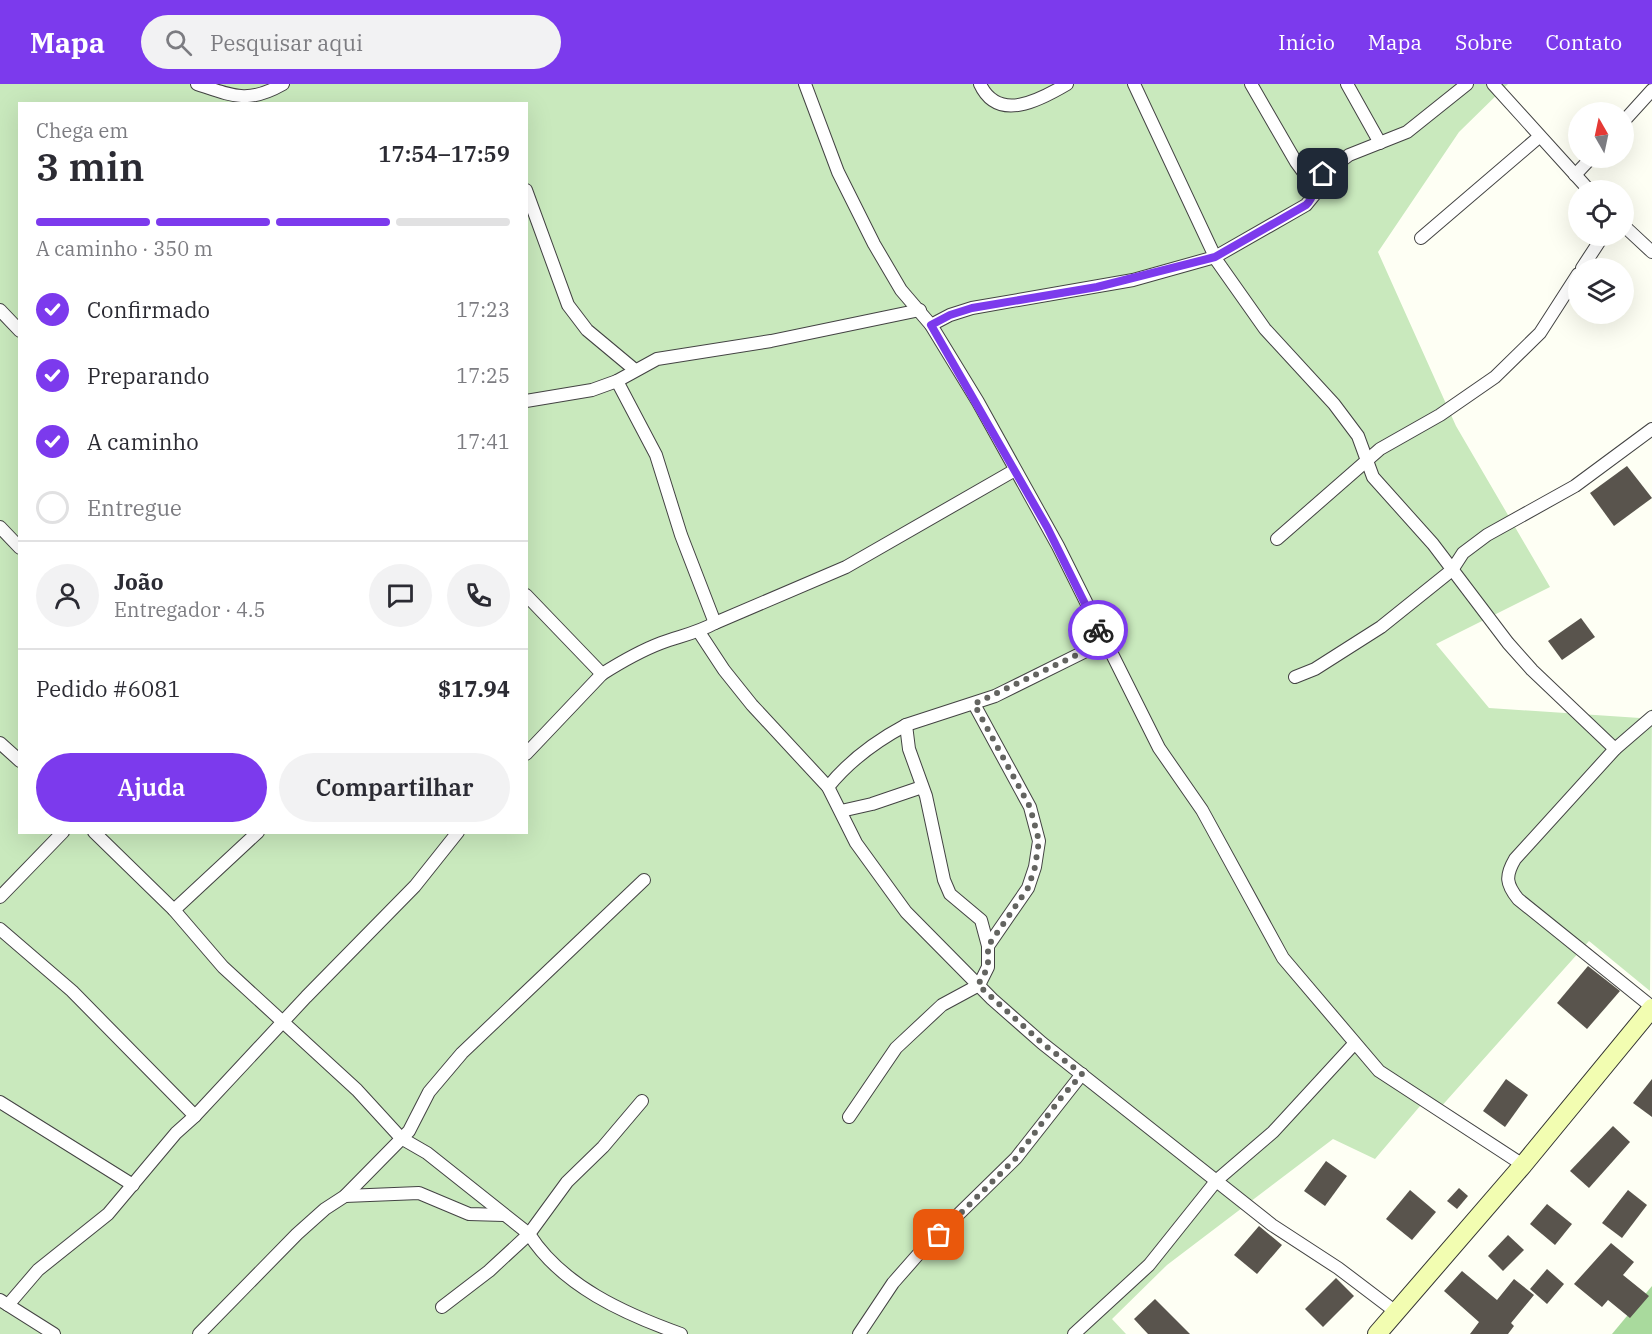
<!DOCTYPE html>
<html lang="pt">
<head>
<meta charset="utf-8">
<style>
	:root { --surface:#fff; --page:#f2f2f3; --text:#2b2b33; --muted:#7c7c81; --line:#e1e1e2; --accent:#7c3aed }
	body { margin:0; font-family:"IBM Plex Serif",serif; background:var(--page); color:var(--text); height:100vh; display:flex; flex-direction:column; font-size:22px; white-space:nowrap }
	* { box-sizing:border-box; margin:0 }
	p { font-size:20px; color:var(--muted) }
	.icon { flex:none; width:33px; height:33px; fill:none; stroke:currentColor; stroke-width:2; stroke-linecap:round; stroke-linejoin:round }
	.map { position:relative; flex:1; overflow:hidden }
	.drawer { position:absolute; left:18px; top:18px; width:510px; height:732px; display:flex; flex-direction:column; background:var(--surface); border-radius:0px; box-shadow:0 6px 24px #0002 }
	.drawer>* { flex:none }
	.needle { width:39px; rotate:351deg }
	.buttons { position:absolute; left:1568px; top:18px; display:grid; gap:12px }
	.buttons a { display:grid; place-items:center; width:66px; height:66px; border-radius:50%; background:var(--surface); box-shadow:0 6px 24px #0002; font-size:30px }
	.pin { position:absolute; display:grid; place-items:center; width:51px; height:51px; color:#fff; margin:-26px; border-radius:12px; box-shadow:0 3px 9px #0006 }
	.courier { position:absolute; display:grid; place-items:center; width:60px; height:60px; margin:-30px; border:4px solid #7c3aed; border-radius:50%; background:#fff; color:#222; box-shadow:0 2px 8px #0007 }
	.head em { font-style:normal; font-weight:600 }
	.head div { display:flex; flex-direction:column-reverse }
	.head { display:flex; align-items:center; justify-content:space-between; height:102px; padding:0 18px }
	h1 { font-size:39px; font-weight:600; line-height:45px }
	.bar { display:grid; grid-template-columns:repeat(4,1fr); gap:9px 6px; align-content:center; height:72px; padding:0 18px }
	.bar i { height:8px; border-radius:4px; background:var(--line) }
	.bar .active { background:var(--accent) }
	.bar p { grid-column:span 4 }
	.line { display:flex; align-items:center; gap:15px; padding:0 18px; border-top:2px solid var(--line) }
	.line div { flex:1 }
	.round { display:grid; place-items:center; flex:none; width:63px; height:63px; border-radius:32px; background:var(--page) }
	ol { padding:0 18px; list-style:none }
	li { display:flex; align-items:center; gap:18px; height:66px }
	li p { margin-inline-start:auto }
	li .icon { padding:6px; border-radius:50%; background:var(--accent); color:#fff; stroke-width:4 }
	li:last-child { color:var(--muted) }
	li i { width:33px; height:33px; border:3px solid var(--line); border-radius:50% }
	.cta { display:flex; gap:12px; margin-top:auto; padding:12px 18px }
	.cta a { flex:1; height:69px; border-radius:36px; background:var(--accent); color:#fff; font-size:24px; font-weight:600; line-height:69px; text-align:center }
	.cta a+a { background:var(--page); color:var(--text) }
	header { display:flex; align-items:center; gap:36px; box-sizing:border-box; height:84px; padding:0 30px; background:var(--accent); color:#fff }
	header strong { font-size:28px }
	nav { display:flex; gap:33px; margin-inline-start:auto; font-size:21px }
	.search { width:420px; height:54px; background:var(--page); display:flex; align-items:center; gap:15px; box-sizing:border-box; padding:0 21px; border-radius:33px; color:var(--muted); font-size:22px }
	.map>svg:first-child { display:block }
	.green { fill:#c9e9bd; fill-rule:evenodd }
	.forest { fill:#a9da9d }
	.building { fill:#59544d }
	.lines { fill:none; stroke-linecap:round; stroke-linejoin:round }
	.minor-casing { stroke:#434343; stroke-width:14 }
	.secondary-casing { stroke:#323232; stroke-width:20 }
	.minor { stroke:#fff; stroke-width:12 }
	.secondary { stroke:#f2fdb1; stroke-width:18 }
	.done { stroke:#636460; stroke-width:6; stroke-dasharray:0 10.8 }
	.route { stroke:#7c3aed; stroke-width:8 }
</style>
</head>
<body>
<header>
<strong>Mapa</strong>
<div class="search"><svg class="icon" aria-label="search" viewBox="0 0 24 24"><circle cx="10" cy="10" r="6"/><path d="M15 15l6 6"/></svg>Pesquisar aqui</div>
<nav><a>Início</a><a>Mapa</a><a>Sobre</a><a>Contato</a></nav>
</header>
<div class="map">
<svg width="1652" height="1250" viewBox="0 0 1652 1250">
	<rect width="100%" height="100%" fill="#fefff4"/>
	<!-- green -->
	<path class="green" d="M0 0H1508L1459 48 1378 168 1456 342 1550 503 1436 560 1489 624 1640 634 1652 625 1650 907 1589 857 1439 1025 1426 1015 1375 1075 1333 1055 1167 1181 1112 1235 1126 1250H0ZM20 20H526V748H20Z"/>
	<!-- forest -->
	<polygon class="forest" points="1652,1202 1652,1250 1612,1250"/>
	<!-- building -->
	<g class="building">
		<polygon points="1627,382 1652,414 1614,442 1590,409"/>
		<polygon points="1581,534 1595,553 1562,576 1548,557"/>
		<polygon points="1588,882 1620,907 1587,945 1557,919"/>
		<polygon points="1506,995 1528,1011 1505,1043 1483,1027"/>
		<polygon points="1652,995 1652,1033 1633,1019"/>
		<polygon points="1613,1042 1630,1058 1589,1104 1570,1087"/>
		<polygon points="1326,1077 1347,1092 1325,1122 1304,1107"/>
		<polygon points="1459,1104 1468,1112 1457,1125 1447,1117"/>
		<polygon points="1410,1106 1436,1128 1412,1156 1386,1135"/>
		<polygon points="1628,1106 1647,1121 1622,1154 1602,1139"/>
		<polygon points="1547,1120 1572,1140 1555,1161 1530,1140"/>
		<polygon points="1259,1142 1282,1161 1257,1190 1234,1171"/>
		<polygon points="1508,1151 1524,1166 1503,1187 1488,1172"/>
		<polygon points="1611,1159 1634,1178 1623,1191 1649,1212 1630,1234 1608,1216 1602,1223 1574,1200"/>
		<polygon points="1547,1185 1564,1200 1547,1220 1530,1205"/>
		<polygon points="1462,1187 1497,1216 1514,1195 1534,1211 1511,1239 1514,1242 1508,1250 1470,1250 1479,1238 1444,1207"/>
		<polygon points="1336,1194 1354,1212 1323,1243 1305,1225"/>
		<polygon points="1155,1215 1190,1250 1148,1250 1134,1235"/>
	</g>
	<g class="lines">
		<!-- minor casing -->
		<g class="minor-casing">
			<g id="minor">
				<path d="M197 0C233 12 248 20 283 0"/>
				<polyline points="805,0 838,88 874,160 901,206 931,241 978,318 1058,462 1159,664 1202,726 1283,874 1379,987 1523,1081"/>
				<path d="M980 0C998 39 1040 16 1067 0"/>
				<polyline points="1134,0 1217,177 1265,245 1334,320 1358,352 1373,393 1433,460 1508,559 1532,586 1615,665"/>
				<polyline points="1251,0 1296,78 1315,104"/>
				<polyline points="1347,0 1380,59"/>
				<polyline points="1493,0 1589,106"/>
				<polyline points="1623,38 1652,6"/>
				<polyline points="1575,91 1591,74"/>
				<polyline points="526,106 568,221 587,246 635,286"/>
				<polyline points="1623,141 1652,168"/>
				<polyline points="1421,154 1539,53"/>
				<polyline points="1582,184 1603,152"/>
				<polyline points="0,226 20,247"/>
				<polyline points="931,241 950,231 972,224 1133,196 1215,173 1306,121 1315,110 1319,94 1349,71 1407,48 1467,0"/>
				<polyline points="617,297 656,371 681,451 715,539"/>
				<polyline points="526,317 592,306 617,297 657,275 771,257 920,226"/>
				<polyline points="0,443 20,464"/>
				<polyline points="1277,455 1380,365 1440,331 1495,293 1540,249 1578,190"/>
				<path d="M526 511 602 590C621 578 640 567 661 559 680 552 697 549 715 539L846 483 1015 386"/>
				<polyline points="699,548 724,586 752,621 828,703 856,759 906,828 992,915 1042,959 1272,1141 1338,1184 1396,1228"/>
				<polyline points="1295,593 1315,585 1381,543 1452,486 1463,469 1487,451 1575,402 1652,345"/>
				<polyline points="974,620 1030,723 1039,757 1035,783 1028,804 988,862"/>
				<path d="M1652 633 1615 665 1515 775C1505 792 1506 800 1518 815L1652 923"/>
				<polyline points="0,659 20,677"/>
				<polyline points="526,670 602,590"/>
				<path d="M828 703C849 677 876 657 906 641"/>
				<polyline points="841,727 872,720 922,703"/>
				<path d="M94 748 174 826 223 883 357 1006 401 1054 427 1069 529 1150C562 1202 625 1230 681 1250"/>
				<polyline points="0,813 63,748"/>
				<polyline points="174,826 258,748"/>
				<polyline points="0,845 72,907 195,1032"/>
				<polyline points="0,1018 133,1101"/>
				<polyline points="849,1033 896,964 942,921 979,901 988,883 988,862 981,836 950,810 944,796 926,712 909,665 906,641 995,612 1104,558"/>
				<polyline points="345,1112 419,1109 469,1130 504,1131"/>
				<polyline points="0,1216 54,1250"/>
				<polyline points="8,1221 38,1186 108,1130 176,1049 195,1032 306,913 415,802 458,748"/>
				<polyline points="442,1223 489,1187 529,1150 567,1098 603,1063 642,1017"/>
				<polyline points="199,1250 297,1150 325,1125 345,1112 409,1047 429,1008 462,969 644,796"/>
				<polyline points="859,1250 893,1199 922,1166 1016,1074 1082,990"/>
				<polyline points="1074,1250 1149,1181 1217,1096 1273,1048 1354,960"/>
			</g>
		</g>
		<!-- secondary casing -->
		<g class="secondary-casing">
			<polyline id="secondary" points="1377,1250 1523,1081 1652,924"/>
		</g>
		<!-- minor -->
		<use href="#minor" class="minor"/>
		<!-- secondary -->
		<use href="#secondary" class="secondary"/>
	</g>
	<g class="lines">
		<!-- done -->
		<polyline class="done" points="939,1151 1016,1074 1060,1015 1082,990 1042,959 978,901 988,883 988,862 1028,804 1035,783 1039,757 1030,723 974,620 1104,558 1098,546"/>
		<!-- route -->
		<path class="route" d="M1098 546 1047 443 931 241 950 231 972 224 1097 203 1215 173 1306 121C1316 112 1313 100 1323 90"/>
	</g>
</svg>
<div class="buttons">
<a><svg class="needle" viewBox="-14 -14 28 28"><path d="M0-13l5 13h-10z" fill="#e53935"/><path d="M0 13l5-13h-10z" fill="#7c7c81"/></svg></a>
<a><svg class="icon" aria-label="locate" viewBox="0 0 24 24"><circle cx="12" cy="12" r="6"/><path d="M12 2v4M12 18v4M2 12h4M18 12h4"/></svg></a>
<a><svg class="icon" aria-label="layers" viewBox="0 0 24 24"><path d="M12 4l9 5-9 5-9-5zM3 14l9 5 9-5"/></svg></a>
</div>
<div class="pin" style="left:939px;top:1151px;background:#ea580c"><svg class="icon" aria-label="bag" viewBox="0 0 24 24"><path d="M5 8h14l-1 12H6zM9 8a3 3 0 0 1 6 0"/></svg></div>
<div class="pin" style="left:1323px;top:90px;background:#1f2937"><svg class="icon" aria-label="home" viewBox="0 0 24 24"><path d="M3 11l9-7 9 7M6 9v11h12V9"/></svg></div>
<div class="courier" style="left:1098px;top:546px"><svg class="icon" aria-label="bike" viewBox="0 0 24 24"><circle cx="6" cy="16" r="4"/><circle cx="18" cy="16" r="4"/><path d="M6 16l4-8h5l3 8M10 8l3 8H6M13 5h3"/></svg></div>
<section class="drawer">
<div class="head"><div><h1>3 min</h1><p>Chega em</p></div><em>17:54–17:59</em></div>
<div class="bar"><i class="active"></i><i class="active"></i><i class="active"></i><i></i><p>A caminho · 350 m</p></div>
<ol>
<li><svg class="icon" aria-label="check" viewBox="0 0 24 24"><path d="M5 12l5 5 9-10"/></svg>Confirmado<p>17:23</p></li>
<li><svg class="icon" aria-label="check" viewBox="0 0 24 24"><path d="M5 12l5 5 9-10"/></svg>Preparando<p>17:25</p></li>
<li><svg class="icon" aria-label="check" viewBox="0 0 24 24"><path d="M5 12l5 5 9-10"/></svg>A caminho<p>17:41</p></li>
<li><i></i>Entregue</li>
</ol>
<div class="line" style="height:108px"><a class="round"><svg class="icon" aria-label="person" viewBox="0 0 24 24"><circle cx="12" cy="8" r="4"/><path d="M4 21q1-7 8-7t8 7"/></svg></a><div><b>João</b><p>Entregador · 4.5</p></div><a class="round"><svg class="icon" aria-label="chat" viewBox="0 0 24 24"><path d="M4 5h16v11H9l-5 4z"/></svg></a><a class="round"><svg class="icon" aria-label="phone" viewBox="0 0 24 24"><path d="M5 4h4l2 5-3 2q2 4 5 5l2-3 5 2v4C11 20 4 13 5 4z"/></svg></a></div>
<div class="line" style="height:78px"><div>Pedido #6081</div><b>$17.94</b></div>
<div class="cta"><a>Ajuda</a><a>Compartilhar</a></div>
</section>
</div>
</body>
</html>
